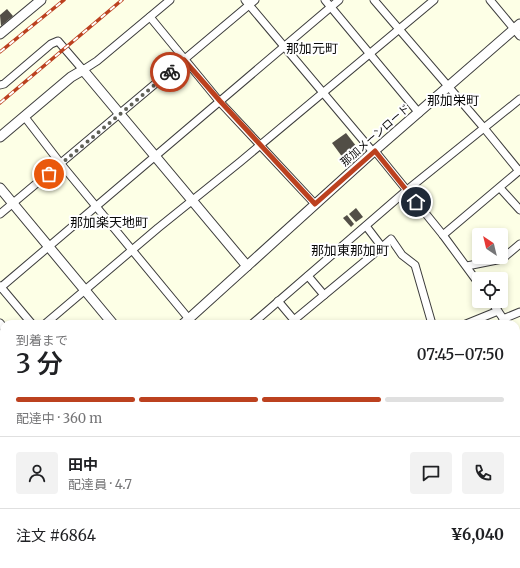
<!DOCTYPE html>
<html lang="ja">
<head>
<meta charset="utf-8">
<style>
	:root { --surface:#fff; --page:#f2f2f2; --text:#202124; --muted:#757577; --line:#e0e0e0; --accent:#bc411f }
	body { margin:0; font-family:Merriweather,"Noto Sans JP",serif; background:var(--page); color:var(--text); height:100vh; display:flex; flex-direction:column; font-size:15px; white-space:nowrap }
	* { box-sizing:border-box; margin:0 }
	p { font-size:13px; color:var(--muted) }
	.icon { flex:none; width:22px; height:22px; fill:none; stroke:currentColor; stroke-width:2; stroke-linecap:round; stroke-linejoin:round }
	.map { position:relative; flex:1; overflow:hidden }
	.details { position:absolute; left:0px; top:320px; width:520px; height:248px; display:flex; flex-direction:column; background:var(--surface); border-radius:12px 12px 0 0; box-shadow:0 2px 6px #0003 }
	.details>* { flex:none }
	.needle { width:26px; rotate:325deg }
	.tools { position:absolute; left:472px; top:228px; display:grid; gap:8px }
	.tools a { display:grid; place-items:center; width:36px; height:36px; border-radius:4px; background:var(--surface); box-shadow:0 2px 6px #0003; font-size:20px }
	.pin { position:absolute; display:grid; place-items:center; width:34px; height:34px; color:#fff; margin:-17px; border:2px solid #fff; border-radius:50%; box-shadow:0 1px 4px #0007 }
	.courier { position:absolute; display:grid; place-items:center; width:40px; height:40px; margin:-20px; border:3px solid #bc411f; border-radius:50%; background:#fff; color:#222; box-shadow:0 1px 5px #0007 }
	.headline em { font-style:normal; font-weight:600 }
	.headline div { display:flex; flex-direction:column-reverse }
	.headline { display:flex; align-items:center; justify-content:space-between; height:68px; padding:0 16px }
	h1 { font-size:26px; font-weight:600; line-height:30px }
	.bar { display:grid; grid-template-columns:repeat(4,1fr); gap:6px 4px; align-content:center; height:48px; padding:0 16px }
	.bar i { height:5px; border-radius:3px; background:var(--line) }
	.bar .selected { background:var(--accent) }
	.bar p { grid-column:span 4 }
	.line { display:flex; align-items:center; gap:10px; padding:0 16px; border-top:1px solid var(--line) }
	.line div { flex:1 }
	.round { display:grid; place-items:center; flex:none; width:42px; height:42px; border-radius:4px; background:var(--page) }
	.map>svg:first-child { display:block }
	.building { fill:#524e46 }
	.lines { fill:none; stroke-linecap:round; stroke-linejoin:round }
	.minor-casing { stroke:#3d3d3d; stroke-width:9 }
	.tertiary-casing { stroke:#3d3d3d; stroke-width:11 }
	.minor { stroke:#fff; stroke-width:7 }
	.tertiary { stroke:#fff; stroke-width:9 }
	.rail-casing { stroke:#bc411f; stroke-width:3.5 }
	.rail { stroke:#fff; stroke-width:2; stroke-dasharray:6; stroke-linecap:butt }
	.done { stroke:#5f6057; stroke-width:4; stroke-dasharray:0 7.2 }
	.route { stroke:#bc411f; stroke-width:5 }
	.labels { text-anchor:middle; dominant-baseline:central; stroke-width:4; stroke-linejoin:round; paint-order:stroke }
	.street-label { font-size:11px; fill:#0a0a0a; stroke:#fff }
	.quarter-label { font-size:13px; fill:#0a0a0a; stroke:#fff }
</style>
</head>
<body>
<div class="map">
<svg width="520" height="568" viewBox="0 0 520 568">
	<rect width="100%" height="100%" fill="#fdffe6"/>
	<!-- building -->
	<g class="building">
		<polygon points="7,9 13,16 1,26 0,15"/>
		<polygon points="346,133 360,151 346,162 332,143"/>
		<polygon points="356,208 363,217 356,222 349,214"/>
		<polygon points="347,215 354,224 351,227 343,218"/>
	</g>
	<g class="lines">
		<!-- minor casing -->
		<g class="minor-casing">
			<g id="minor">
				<polyline points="245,0 373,152"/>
				<polyline points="325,0 419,113"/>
				<polyline points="374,0 484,128 519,171"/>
				<polyline points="490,0 520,36"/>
				<polyline points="150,17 219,101 315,204"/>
				<polyline points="0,85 4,84 51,44 58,41 83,70 97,61 170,0"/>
				<polyline points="24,116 61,164 189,319"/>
				<polyline points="375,151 443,235 479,284"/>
				<polyline points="500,188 520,210"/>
				<polyline points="0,214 255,0"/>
				<polyline points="366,226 382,247 391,239 402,255 415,265 432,324"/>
				<polyline points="443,235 520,170"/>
				<polyline points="467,266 502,259 520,244"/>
				<polyline points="308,276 324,295"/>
				<polyline points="0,286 32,324"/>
				<polyline points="0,288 339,0"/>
				<polyline points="278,301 294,320 382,247"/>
				<polyline points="491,301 507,324"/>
				<polyline points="503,319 520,312"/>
				<polyline points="0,323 4,328"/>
				<polyline points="45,324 158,228 240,162 434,0"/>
				<polyline points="252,324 407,190 520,99"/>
				<polyline points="466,324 498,311"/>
				<polyline points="516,338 520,344"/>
				<polyline points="516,366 520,363"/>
				<polyline points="0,378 4,375"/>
				<polyline points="516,474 520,474"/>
				<polyline points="296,564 297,568"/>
				<polyline points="137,568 143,564"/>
				<polyline points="150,568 154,564"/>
				<polyline points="278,568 281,564"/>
				<polyline points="411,568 414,564"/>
			</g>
		</g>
		<!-- tertiary casing -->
		<g class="tertiary-casing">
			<g id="tertiary">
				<polyline points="0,34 41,0"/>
				<polyline points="0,137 71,77 83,70 247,266"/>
				<polyline points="0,188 113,324"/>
				<polyline points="183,324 373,152 520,24"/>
				<polyline points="0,467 4,472"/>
			</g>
		</g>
		<!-- minor -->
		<use href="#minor" class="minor"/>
		<!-- tertiary -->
		<use href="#tertiary" class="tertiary"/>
		<!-- rail casing -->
		<g class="rail-casing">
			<g id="rail">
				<polyline points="0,52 64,0"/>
				<polyline points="0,103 122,0"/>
			</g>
		</g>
		<!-- rail -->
		<use href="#rail" class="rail"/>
	</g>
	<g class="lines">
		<!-- done -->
		<polyline class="done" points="49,174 170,72"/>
		<!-- route -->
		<polyline class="route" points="170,72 184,60 220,101 315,204 375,151 416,202"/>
	</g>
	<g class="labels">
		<!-- street labels -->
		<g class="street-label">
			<text transform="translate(375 135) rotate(-41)">那加メーンロード</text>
		</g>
		<!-- quarter labels -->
		<g class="quarter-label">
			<text x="312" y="48">那加元町</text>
			<text x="453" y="100">那加栄町</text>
			<text x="109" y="222">那加楽天地町</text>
			<text x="350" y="250">那加東那加町</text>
		</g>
	</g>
</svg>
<div class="tools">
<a><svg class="needle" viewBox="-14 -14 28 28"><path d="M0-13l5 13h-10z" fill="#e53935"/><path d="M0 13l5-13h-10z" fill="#757577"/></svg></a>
<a><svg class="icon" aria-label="locate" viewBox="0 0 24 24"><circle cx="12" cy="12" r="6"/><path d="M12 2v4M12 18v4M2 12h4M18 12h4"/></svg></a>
</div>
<div class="pin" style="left:49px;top:174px;background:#ea580c"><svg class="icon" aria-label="bag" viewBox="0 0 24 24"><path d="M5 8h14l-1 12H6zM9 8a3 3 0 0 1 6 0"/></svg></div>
<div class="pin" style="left:416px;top:202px;background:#1f2937"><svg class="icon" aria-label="home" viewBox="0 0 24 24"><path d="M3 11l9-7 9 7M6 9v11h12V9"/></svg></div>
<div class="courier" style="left:170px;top:72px"><svg class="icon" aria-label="bike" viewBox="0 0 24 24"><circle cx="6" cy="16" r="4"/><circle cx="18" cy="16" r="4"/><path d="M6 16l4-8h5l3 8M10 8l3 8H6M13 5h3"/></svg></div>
<section class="details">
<div class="headline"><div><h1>3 分</h1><p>到着まで</p></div><em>07:45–07:50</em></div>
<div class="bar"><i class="selected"></i><i class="selected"></i><i class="selected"></i><i></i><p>配達中 · 360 m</p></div>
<div class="line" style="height:72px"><a class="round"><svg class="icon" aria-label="person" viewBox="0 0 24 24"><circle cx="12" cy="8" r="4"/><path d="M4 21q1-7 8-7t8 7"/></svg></a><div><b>田中</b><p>配達員 · 4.7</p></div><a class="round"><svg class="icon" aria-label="chat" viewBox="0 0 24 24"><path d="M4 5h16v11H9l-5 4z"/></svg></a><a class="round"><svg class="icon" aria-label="phone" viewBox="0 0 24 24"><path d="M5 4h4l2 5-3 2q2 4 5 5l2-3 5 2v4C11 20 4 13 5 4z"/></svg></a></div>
<div class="line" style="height:52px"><div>注文 #6864</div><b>¥6,040</b></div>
</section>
</div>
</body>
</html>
